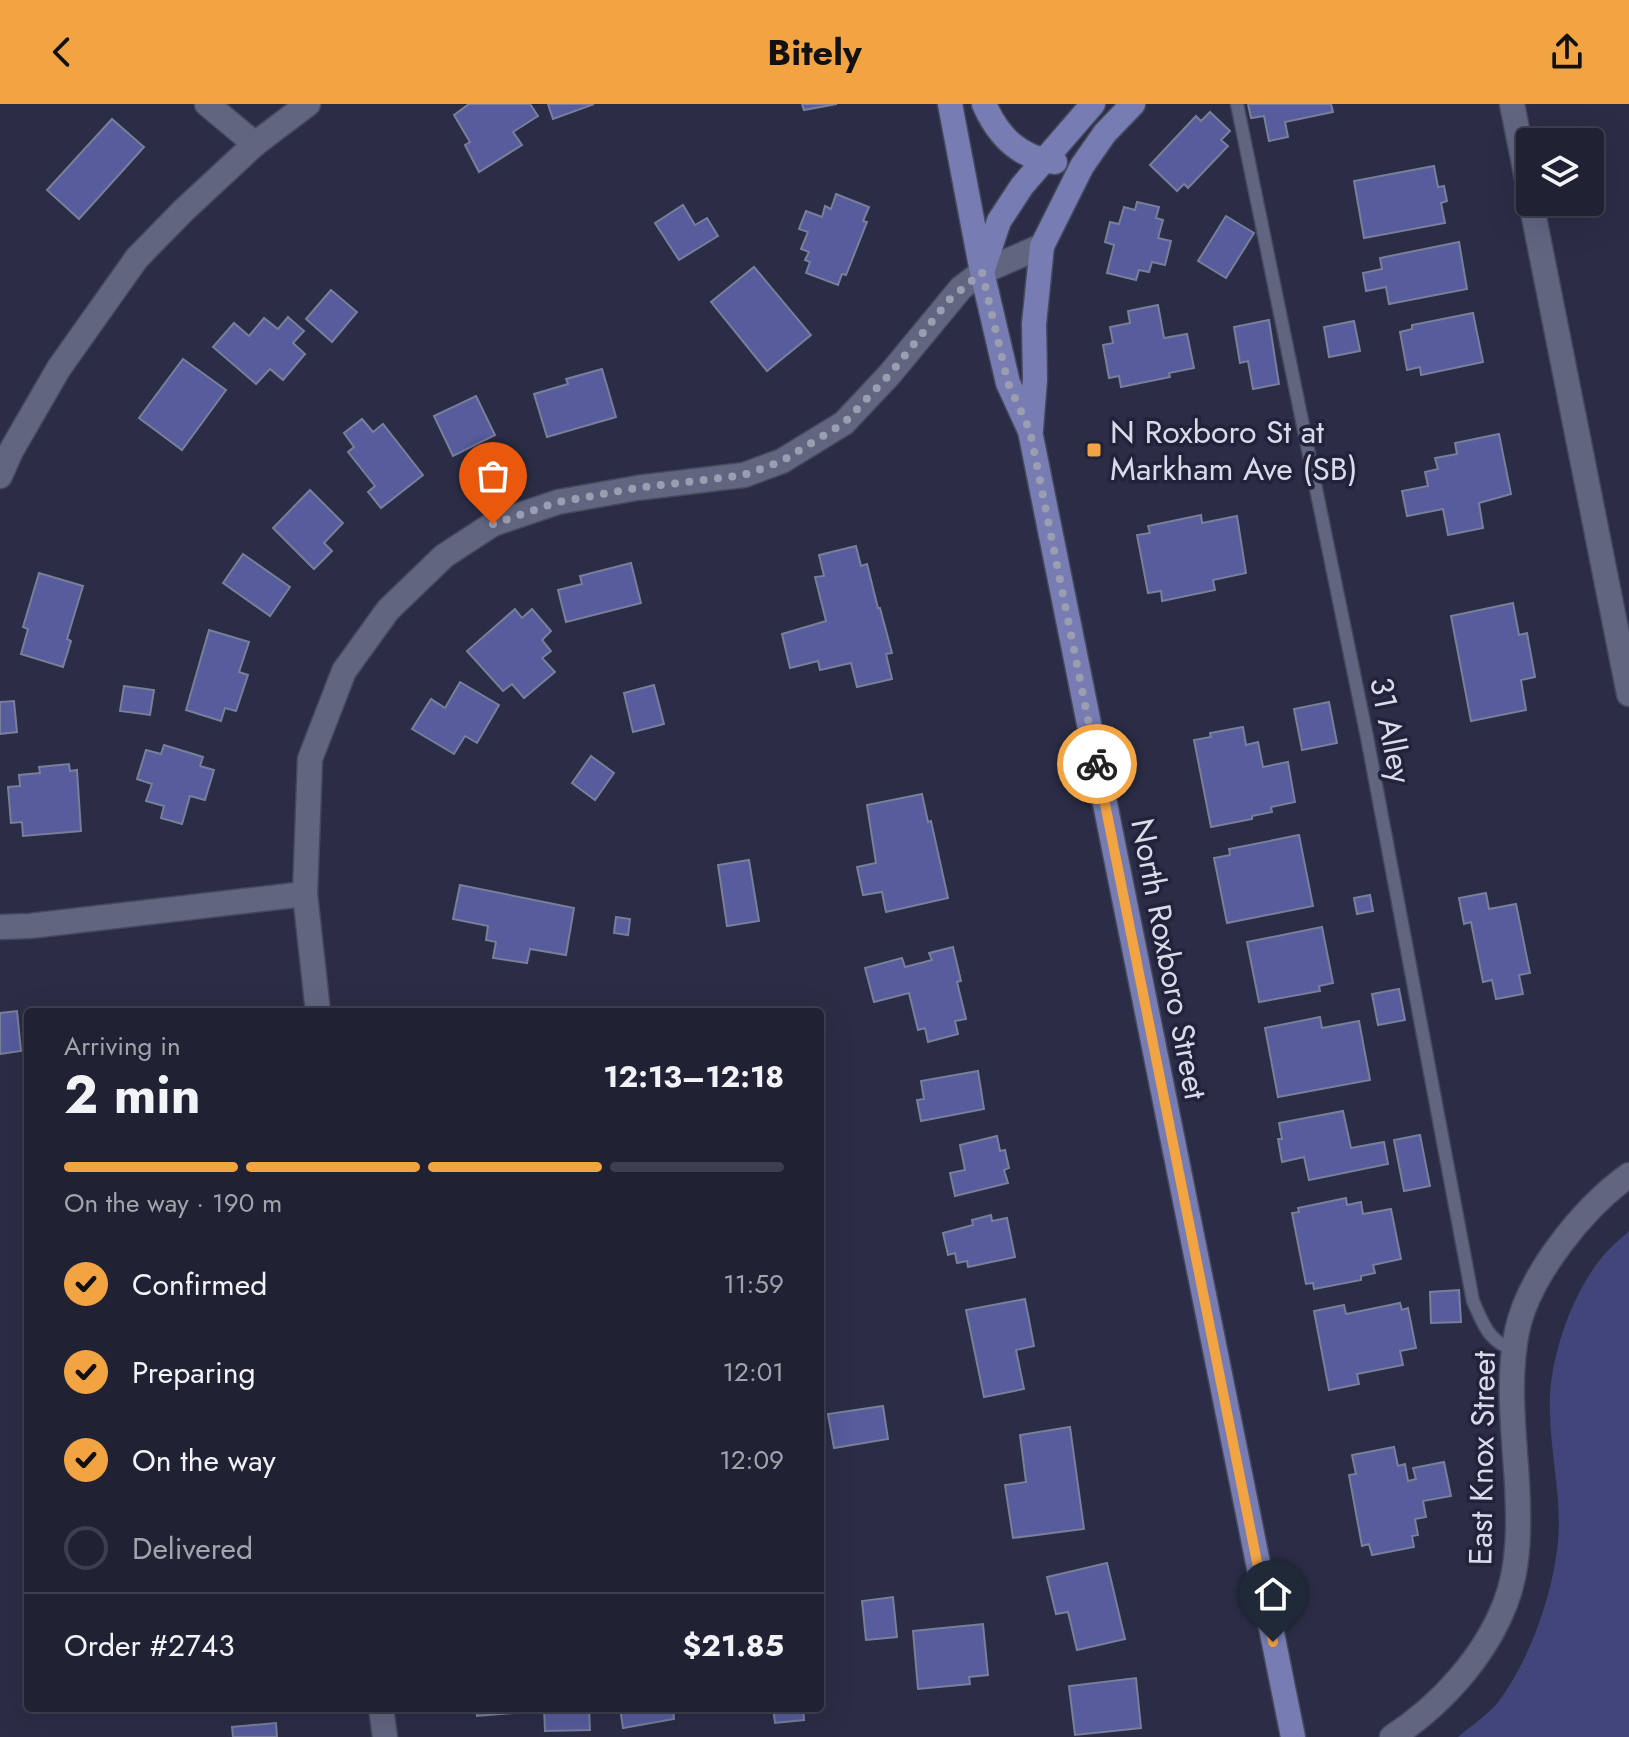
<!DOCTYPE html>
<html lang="en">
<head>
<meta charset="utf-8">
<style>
	:root { --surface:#202234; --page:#282a3c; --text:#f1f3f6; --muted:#a2a4ac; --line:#3d3f4f; --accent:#f3a442 }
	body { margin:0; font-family:Jost,sans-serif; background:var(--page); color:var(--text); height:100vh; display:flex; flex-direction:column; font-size:30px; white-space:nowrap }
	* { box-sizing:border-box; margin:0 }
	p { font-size:26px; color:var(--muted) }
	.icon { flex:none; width:44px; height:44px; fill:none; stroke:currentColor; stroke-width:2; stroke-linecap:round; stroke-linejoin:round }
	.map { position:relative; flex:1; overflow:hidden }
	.details { position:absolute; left:24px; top:904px; width:800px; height:704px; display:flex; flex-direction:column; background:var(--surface); border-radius:8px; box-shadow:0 8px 32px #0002,0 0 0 2px var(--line) }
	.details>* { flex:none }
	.fabs { position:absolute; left:1516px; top:24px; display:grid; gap:16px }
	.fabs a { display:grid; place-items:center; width:88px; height:88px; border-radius:8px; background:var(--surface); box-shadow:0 8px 32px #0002,0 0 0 2px var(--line); font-size:40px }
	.pin { position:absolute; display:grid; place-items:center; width:68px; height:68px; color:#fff; margin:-82px -34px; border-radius:50% 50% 50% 0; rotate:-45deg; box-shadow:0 0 8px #0007 }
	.pin .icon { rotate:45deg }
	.courier { position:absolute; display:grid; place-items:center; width:80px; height:80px; margin:-40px; border:6px solid #f3a442; border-radius:50%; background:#fff; color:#222; box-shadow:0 2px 10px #0007 }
	.summary em { font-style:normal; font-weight:700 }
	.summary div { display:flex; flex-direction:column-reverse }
	.summary { display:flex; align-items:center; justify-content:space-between; height:136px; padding:0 40px }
	h1 { font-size:52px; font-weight:700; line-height:60px }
	.bar { display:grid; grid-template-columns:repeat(4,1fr); gap:12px 8px; align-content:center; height:96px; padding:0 40px }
	.bar i { height:10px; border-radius:6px; background:var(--line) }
	.bar .active { background:var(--accent) }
	.bar p { grid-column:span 4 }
	.line { display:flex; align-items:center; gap:20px; padding:0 40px; border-top:2px solid var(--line) }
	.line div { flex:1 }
	ol { padding:0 40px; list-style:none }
	li { display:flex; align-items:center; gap:24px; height:88px }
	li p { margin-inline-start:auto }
	li .icon { padding:8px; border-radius:50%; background:var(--accent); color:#111; stroke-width:4 }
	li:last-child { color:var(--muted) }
	li i { width:44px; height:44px; border:4px solid var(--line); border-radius:50% }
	header { display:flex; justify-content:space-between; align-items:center; height:104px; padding:0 40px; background:var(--accent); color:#111; font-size:36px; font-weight:700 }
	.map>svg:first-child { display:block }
	.green { fill:#41457a }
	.building { fill:#565c9c; stroke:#797e9a; stroke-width:2 }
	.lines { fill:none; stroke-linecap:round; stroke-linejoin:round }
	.service-casing { stroke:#46485d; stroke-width:15 }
	.minor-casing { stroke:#46485d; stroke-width:27 }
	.primary-casing { stroke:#46485d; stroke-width:27 }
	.service { stroke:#616580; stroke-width:12 }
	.minor { stroke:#616580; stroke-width:24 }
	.primary { stroke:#777db2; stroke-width:24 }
	.done { stroke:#9b9eb0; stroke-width:8; stroke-dasharray:0 14.4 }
	.route { stroke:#f3a442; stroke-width:10 }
	.poi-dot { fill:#f3a442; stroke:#21233a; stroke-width:3 }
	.labels { text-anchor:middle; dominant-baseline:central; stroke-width:7; stroke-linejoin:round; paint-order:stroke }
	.poi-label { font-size:32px; fill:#d8dbea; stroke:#21233a; text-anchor:start }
	.street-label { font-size:32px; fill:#d8dbea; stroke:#21233a }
</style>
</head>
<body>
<header><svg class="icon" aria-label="back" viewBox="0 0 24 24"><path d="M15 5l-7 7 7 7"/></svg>Bitely<svg class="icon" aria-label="share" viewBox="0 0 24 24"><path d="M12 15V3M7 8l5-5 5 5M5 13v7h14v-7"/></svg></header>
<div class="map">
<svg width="1629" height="1633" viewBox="0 0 1629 1633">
	<rect width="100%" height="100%" fill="#2a2d45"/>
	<!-- green -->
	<path class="green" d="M1629 1127V1633H1458C1471 1622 1489 1610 1499 1597 1530 1555 1553 1490 1558 1438 1562 1396 1551 1353 1550 1311 1547 1261 1569 1196 1599 1157 1607 1146 1619 1136 1629 1127Z"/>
	<!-- building -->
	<g class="building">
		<polygon points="469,0 530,0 538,12 513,28 522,41 479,68 465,41 470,38 454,11"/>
		<polygon points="548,0 594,0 553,15"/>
		<polygon points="802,0 837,0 804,6"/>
		<polygon points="1248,0 1331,0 1333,8 1285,18 1288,33 1269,37 1264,12 1251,14"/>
		<polygon points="1210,8 1230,27 1221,36 1228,42 1188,84 1184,80 1177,87 1150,61 1196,12 1201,17"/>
		<polygon points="112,15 144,43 79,115 47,86"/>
		<polygon points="1434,62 1438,83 1444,82 1447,97 1441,99 1445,119 1364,134 1354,77"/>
		<polygon points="836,90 869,103 863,117 867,118 846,171 842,170 838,181 806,169 810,158 805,156 809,148 801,145 808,128 799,125 806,107 822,113 825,102 831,105"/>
		<polygon points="1137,98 1159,103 1156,114 1163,116 1158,134 1171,137 1165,161 1152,158 1149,168 1139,166 1136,176 1107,169 1114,141 1105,138 1110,118 1119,120 1124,103 1135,106"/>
		<polygon points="683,101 695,121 707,114 718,132 679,156 655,119"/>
		<polygon points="1226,112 1254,129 1226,174 1198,157"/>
		<polygon points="1459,138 1467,185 1389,200 1386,183 1366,187 1363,169 1382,165 1380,154"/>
		<polygon points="754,163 811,231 767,267 711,198"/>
		<polygon points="331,186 357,208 332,238 306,215"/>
		<polygon points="1158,201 1164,234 1187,230 1194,264 1169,269 1170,273 1121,283 1119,272 1109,274 1103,241 1113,239 1110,223 1130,219 1128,207"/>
		<polygon points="1473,209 1483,258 1421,271 1420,263 1407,266 1400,228 1412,225 1412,221"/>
		<polygon points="288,213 304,227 293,239 305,250 283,276 270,265 256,280 213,243 234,219 249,232 264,214 278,225"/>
		<polygon points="1269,216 1279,280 1253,285 1248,257 1240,259 1234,223"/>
		<polygon points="1354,217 1360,247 1329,253 1324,223"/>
		<polygon points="183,255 226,286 182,346 139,314"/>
		<polygon points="602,265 616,313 547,333 534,290 568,280 566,275"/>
		<polygon points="476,292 495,331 453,352 434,312"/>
		<polygon points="362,315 373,328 383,320 423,371 381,404 368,388 375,382 348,348 354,343 344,329"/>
		<polygon points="1499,330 1511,390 1479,399 1483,424 1448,431 1443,405 1407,412 1402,387 1428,382 1425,368 1438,365 1435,354 1457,350 1455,339"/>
		<polygon points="310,386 343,419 324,439 332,447 314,465 273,424"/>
		<polygon points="1201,411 1202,419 1237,412 1246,469 1213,476 1215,486 1162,497 1161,487 1148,489 1137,431 1150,429 1148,422"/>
		<polygon points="856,442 861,462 867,460 878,504 880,504 892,549 886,550 892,575 857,583 851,559 820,566 818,557 790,564 782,530 826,517 815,473 824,472 819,451"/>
		<polygon points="243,450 290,483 270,512 223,479"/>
		<polygon points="631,459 641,499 566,518 558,486 582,480 580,472"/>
		<polygon points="39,469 83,482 67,535 71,537 63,563 21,550 28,525 23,523"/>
		<polygon points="1513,499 1519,531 1527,529 1535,573 1521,576 1526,606 1471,617 1451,512"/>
		<polygon points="515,505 522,514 532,505 551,527 542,536 551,547 542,554 555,568 524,594 512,580 503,587 467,547"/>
		<polygon points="209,526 249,538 239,568 248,571 236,607 225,604 221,617 186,606"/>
		<polygon points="460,578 499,601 477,639 465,632 454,650 412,625 431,595 445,604"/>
		<polygon points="654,581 664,620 633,628 624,589"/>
		<polygon points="124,582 154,586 150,611 120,607"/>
		<polygon points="14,597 17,628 0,630 0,598"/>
		<polygon points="1329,598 1337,639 1302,646 1294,605"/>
		<polygon points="1243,623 1246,641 1258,638 1263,663 1288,658 1295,698 1271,703 1272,708 1252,712 1252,715 1211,723 1194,636 1211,633 1210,629"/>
		<polygon points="164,641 203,653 200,662 214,666 205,696 190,692 182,720 161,714 164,702 146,697 152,680 137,675 146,646 161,650"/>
		<polygon points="591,652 614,669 595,696 572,679"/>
		<polygon points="69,660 70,667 77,666 81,727 23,732 22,718 11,719 8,683 20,682 19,671 40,669 39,663"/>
		<polygon points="922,690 928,718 931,717 948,794 886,808 882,788 863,791 857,763 876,759 867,701"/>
		<polygon points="1299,731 1313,802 1227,819 1214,754 1230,751 1229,745"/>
		<polygon points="749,756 759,817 727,822 718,761"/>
		<polygon points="460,781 574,804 566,851 530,845 527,859 493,854 496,838 486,836 488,822 453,815"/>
		<polygon points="1486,789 1489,805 1516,800 1530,869 1519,871 1523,890 1496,895 1492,876 1483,878 1471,818 1464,820 1459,794"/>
		<polygon points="1370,791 1373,807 1357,810 1354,794"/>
		<polygon points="616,813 630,815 628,831 614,829"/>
		<polygon points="1322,823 1333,879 1319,882 1320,887 1259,898 1247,838"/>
		<polygon points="953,843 961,877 957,878 966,915 955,917 958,930 928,938 925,924 918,926 909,889 874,898 865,864 902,854 905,863 932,856 929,849"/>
		<polygon points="1399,885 1405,916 1378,921 1372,890"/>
		<polygon points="529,904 530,908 485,907"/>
		<polygon points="17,907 21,947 0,950 0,909"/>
		<polygon points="1320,913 1322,924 1359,917 1370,976 1278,993 1265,924"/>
		<polygon points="978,967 984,1005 921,1017 917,996 924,995 921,977"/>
		<polygon points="1343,1007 1351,1044 1384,1038 1388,1060 1309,1076 1304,1053 1282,1058 1278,1035 1282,1035 1279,1019"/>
		<polygon points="1420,1031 1430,1082 1404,1087 1394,1036"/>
		<polygon points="997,1032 1000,1047 1005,1046 1009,1064 1004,1066 1008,1079 955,1092 950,1069 965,1066 960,1041"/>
		<polygon points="1346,1094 1347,1101 1361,1098 1363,1110 1391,1105 1401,1155 1373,1161 1375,1169 1361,1172 1361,1176 1314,1185 1313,1179 1306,1180 1292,1109 1299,1108 1298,1104"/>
		<polygon points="991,1111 992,1117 1007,1114 1015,1153 968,1163 967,1157 957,1159 955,1149 948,1151 943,1129 973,1121 972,1116"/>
		<polygon points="1459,1186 1461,1218 1431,1219 1430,1188"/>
		<polygon points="1025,1195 1034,1242 1016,1246 1024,1285 984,1293 966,1206"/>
		<polygon points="1400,1199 1402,1206 1408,1204 1416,1244 1400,1247 1403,1261 1357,1270 1359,1280 1329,1286 1314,1207 1344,1201 1346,1210"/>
		<polygon points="883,1302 888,1335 834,1344 828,1310"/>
		<polygon points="1070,1323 1084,1425 1013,1434 1005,1381 1026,1378 1020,1331"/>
		<polygon points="1394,1343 1398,1362 1405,1360 1408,1377 1416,1375 1413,1364 1444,1358 1451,1392 1423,1397 1426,1413 1415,1415 1418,1431 1412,1432 1414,1443 1372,1451 1369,1440 1362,1442 1349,1371 1356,1370 1352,1351"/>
		<polygon points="1107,1459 1125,1535 1077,1546 1068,1508 1056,1510 1047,1473"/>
		<polygon points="893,1493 897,1533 866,1536 862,1497"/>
		<polygon points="983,1520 988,1571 969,1573 970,1580 918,1585 913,1527"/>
		<polygon points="1136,1574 1141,1624 1075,1631 1069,1582"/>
		<polygon points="477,1604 513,1604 513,1609 477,1612"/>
		<polygon points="544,1604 589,1604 590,1626 545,1627"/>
		<polygon points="620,1604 673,1604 674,1615 623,1624"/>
		<polygon points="773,1604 803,1604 804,1616 775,1619"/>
		<polygon points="276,1619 277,1633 233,1633 232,1623"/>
	</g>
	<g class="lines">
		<!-- service casing -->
		<g class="service-casing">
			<path id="service" d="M1237 0 1367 633 1473 1197C1483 1219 1489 1240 1515 1245"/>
		</g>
		<!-- minor casing -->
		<g class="minor-casing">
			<g id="minor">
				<polyline points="207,0 255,40"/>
				<polyline points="1512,0 1530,90"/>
				<polyline points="1531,98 1629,590"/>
				<polyline points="0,372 11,347 59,264 137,154 184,106 255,40 308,0"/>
				<polyline points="0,823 30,822 305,790"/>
				<polyline points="318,908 305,790 310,655 344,567 388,506 444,452 493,420 558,398 637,384 744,371 782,357 844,319 890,270 961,184 982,168 1042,142"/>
				<polyline points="381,1604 385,1633"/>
				<path d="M1392 1633C1440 1602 1484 1554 1505 1500 1520 1463 1519 1418 1517 1379 1514 1328 1507 1278 1517 1227 1529 1171 1583 1104 1629 1071"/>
			</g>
		</g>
		<!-- primary casing -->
		<g class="primary-casing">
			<g id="primary">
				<polyline points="950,0 982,168 1008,279 1030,327 1293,1633"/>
				<path d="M984 0C998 32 1019 54 1055 58"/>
				<polyline points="983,165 999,117 1022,82 1093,0"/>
				<polyline points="1031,325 1035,275 1034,220 1042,142 1082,62 1105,29 1133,0"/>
			</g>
		</g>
		<!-- service -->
		<use href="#service" class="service"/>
		<!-- minor -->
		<use href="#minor" class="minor"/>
		<!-- primary -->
		<use href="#primary" class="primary"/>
	</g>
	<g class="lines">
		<!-- done -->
		<polyline class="done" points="493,420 558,398 637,384 744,371 782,357 844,319 890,270 949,196 982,168 1008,279 1030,327 1097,660"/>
		<!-- route -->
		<polyline class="route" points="1097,660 1273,1538"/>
	</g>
	<!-- markers -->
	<rect class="poi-dot" x="1086" y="338" width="16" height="16" rx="4"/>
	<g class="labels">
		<!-- poi labels -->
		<g class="poi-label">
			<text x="1110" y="328">N Roxboro St at<tspan x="1110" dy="37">Markham Ave (SB)</tspan></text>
		</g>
		<!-- street labels -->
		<g class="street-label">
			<text transform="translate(1391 626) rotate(79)">31 Alley</text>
			<text transform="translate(1169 855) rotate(79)">North Roxboro Street</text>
			<text transform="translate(1482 1354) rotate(-89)">East Knox Street</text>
		</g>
	</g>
</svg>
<div class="fabs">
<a><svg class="icon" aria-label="layers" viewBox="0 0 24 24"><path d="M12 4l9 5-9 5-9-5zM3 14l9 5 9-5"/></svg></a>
</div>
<div class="pin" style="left:493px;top:420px;background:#ea580c"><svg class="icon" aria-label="bag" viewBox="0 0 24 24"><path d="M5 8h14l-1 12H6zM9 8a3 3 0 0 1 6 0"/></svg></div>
<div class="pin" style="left:1273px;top:1538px;background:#1f2937"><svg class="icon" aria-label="home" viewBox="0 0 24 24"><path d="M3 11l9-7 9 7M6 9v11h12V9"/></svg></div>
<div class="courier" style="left:1097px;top:660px"><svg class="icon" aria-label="bike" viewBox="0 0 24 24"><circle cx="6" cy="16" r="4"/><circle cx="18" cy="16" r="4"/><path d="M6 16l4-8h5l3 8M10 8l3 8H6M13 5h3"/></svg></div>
<section class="details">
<div class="summary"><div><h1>2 min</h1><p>Arriving in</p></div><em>12:13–12:18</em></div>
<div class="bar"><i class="active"></i><i class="active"></i><i class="active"></i><i></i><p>On the way · 190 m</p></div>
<ol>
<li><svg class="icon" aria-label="check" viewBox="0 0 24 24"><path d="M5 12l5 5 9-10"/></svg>Confirmed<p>11:59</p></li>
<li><svg class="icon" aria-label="check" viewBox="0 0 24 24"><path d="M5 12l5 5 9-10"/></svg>Preparing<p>12:01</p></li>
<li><svg class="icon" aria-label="check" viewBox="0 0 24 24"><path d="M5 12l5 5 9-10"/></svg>On the way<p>12:09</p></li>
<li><i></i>Delivered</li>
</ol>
<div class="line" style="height:104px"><div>Order #2743</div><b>$21.85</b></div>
</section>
</div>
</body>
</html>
